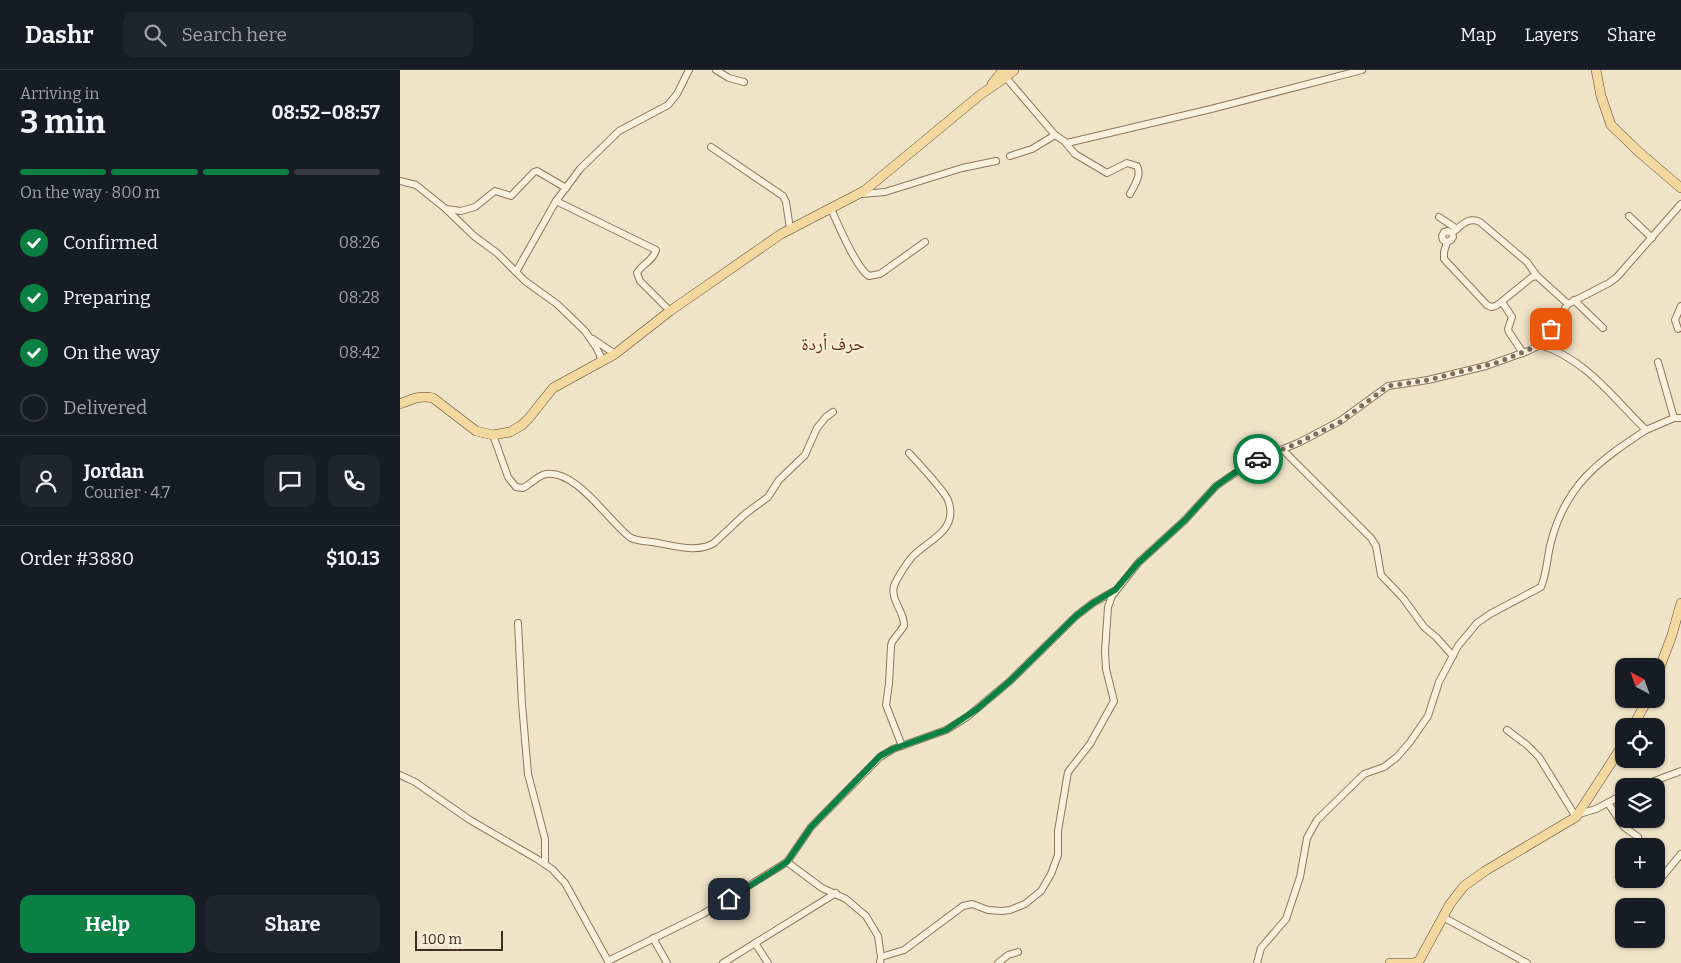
<!DOCTYPE html>
<html lang="en">
<head>
<meta charset="utf-8">
<style>
	:root { --surface:#171b24; --page:#20242c; --text:#f1f3f6; --muted:#9ea1a6; --line:#363941; --accent:#0b8043 }
	body { margin:0; font-family:Bitter,"Noto Naskh Arabic",serif; background:var(--page); color:var(--text); height:100vh; display:flex; flex-direction:column; font-size:19px; white-space:nowrap }
	* { box-sizing:border-box; margin:0 }
	p { font-size:16px; color:var(--muted) }
	.icon { flex:none; width:28px; height:28px; fill:none; stroke:currentColor; stroke-width:2; stroke-linecap:round; stroke-linejoin:round }
	.map { position:relative; flex:1; overflow:hidden }
	.sheet { display:flex; flex-direction:column; background:var(--surface); width:400px }
	.sheet>* { flex:none }
	.needle { width:32px; rotate:319deg }
	.tools { position:absolute; left:1215px; top:588px; display:grid; gap:10px }
	.tools a { display:grid; place-items:center; width:50px; height:50px; border-radius:10px; background:var(--surface); box-shadow:0 1px 4px #0004; font-size:25px }
	.scale { position:absolute; left:15px; bottom:12px; width:88px; box-sizing:border-box; padding-left:5px; border:2px solid #3d2e20; border-top:0; font-size:14px; line-height:18px; white-space:nowrap; color:#3d2e20; -webkit-text-stroke:4px #f7eed8; paint-order:stroke }
	.pin { position:absolute; display:grid; place-items:center; width:42px; height:42px; color:#fff; margin:-21px; border-radius:10px; box-shadow:0 2px 8px #0006 }
	.courier { position:absolute; display:grid; place-items:center; width:50px; height:50px; margin:-25px; border:4px solid #0b8043; border-radius:50%; background:#fff; color:#222; box-shadow:0 1px 6px #0007 }
	.head em { font-style:normal; font-weight:700 }
	.head div { display:flex; flex-direction:column-reverse }
	.head { display:flex; align-items:center; justify-content:space-between; height:85px; padding:0 20px }
	h1 { font-size:32px; font-weight:700; line-height:38px }
	.bar { display:grid; grid-template-columns:repeat(4,1fr); gap:8px 5px; align-content:center; height:60px; padding:0 20px }
	.bar i { height:6px; border-radius:4px; background:var(--line) }
	.bar .on { background:var(--accent) }
	.bar p { grid-column:span 4 }
	.line { display:flex; align-items:center; gap:12px; padding:0 20px; border-top:1px solid var(--line) }
	.line div { flex:1 }
	.round { display:grid; place-items:center; flex:none; width:52px; height:52px; border-radius:10px; background:var(--page) }
	ol { padding:0 20px; list-style:none }
	li { display:flex; align-items:center; gap:15px; height:55px }
	li p { margin-inline-start:auto }
	li .icon { padding:5px; border-radius:50%; background:var(--accent); color:#fff; stroke-width:4 }
	li:last-child { color:var(--muted) }
	li i { width:28px; height:28px; border:2px solid var(--line); border-radius:50% }
	.action { display:flex; gap:10px; margin-top:auto; padding:10px 20px }
	.action a { flex:1; height:58px; border-radius:10px; background:var(--accent); color:#fff; font-size:20px; font-weight:700; line-height:58px; text-align:center }
	.action a+a { background:var(--page); color:var(--text) }
	header { display:flex; align-items:center; gap:30px; box-sizing:border-box; height:70px; padding:0 25px; background:var(--surface); border-bottom:1px solid var(--line) }
	header strong { font-size:24px }
	nav { display:flex; gap:28px; margin-inline-start:auto; font-size:18px }
	.search { width:350px; height:45px; background:var(--page); display:flex; align-items:center; gap:12px; box-sizing:border-box; padding:0 18px; border-radius:10px; color:var(--muted); font-size:19px }
	main { display:flex; flex:1; min-height:0 }
	.map>svg:first-child { display:block }
	.lines { fill:none; stroke-linecap:round; stroke-linejoin:round }
	.minor-casing { stroke:#8d765c; stroke-width:8 }
	.major-casing { stroke:#5b4430; stroke-width:10 }
	.minor { stroke:#faf1dc; stroke-width:6 }
	.major { stroke:#f3d9a0; stroke-width:9 }
	.done { stroke:#7c6e5b; stroke-width:5; stroke-dasharray:0 9 }
	.route { stroke:#0b8043; stroke-width:6 }
	.labels { text-anchor:middle; dominant-baseline:central; stroke-width:4; stroke-linejoin:round; paint-order:stroke }
	.quarter-label { font-size:18px; fill:#6b2e1e; stroke:#f7eed8 }
</style>
</head>
<body>
<header>
<strong>Dashr</strong>
<div class="search"><svg class="icon" aria-label="search" viewBox="0 0 24 24"><circle cx="10" cy="10" r="6"/><path d="M15 15l6 6"/></svg>Search here</div>
<nav><a>Map</a><a>Layers</a><a>Share</a></nav>
</header>
<main>
<section class="sheet">
<div class="head"><div><h1>3 min</h1><p>Arriving in</p></div><em>08:52–08:57</em></div>
<div class="bar"><i class="on"></i><i class="on"></i><i class="on"></i><i></i><p>On the way · 800 m</p></div>
<ol>
<li><svg class="icon" aria-label="check" viewBox="0 0 24 24"><path d="M5 12l5 5 9-10"/></svg>Confirmed<p>08:26</p></li>
<li><svg class="icon" aria-label="check" viewBox="0 0 24 24"><path d="M5 12l5 5 9-10"/></svg>Preparing<p>08:28</p></li>
<li><svg class="icon" aria-label="check" viewBox="0 0 24 24"><path d="M5 12l5 5 9-10"/></svg>On the way<p>08:42</p></li>
<li><i></i>Delivered</li>
</ol>
<div class="line" style="height:90px"><a class="round"><svg class="icon" aria-label="person" viewBox="0 0 24 24"><circle cx="12" cy="8" r="4"/><path d="M4 21q1-7 8-7t8 7"/></svg></a><div><b>Jordan</b><p>Courier · 4.7</p></div><a class="round"><svg class="icon" aria-label="chat" viewBox="0 0 24 24"><path d="M4 5h16v11H9l-5 4z"/></svg></a><a class="round"><svg class="icon" aria-label="phone" viewBox="0 0 24 24"><path d="M5 4h4l2 5-3 2q2 4 5 5l2-3 5 2v4C11 20 4 13 5 4z"/></svg></a></div>
<div class="line" style="height:65px"><div>Order #3880</div><b>$10.13</b></div>
<div class="action"><a>Help</a><a>Share</a></div>
</section>
<div class="map">
<svg width="1281" height="893" viewBox="0 0 1281 893">
	<rect width="100%" height="100%" fill="#f0e4c8"/>
	<g class="lines">
		<!-- minor casing -->
		<g class="minor-casing">
			<g id="minor">
				<polyline points="316,0 329,8 344,12"/>
				<polyline points="603,4 655,65 667,73 811,39 962,0"/>
				<path d="M665 72 675 84 707 103 727 93 737 96C742 106 734 115 730 124"/>
				<polyline points="311,77 383,126 386,132 390,159"/>
				<polyline points="610,86 632,79 655,65"/>
				<polyline points="0,111 16,115 46,139 74,166 97,183 125,211 157,234 185,261 196,277 200,285 201,292"/>
				<polyline points="461,124 485,122 562,98 596,91"/>
				<path d="M156 131 256 180C254 190 241 195 237 203L240 211 270 241"/>
				<polyline points="46,139 61,141 75,137 95,121 111,126 134,102 137,101 166,118"/>
				<path d="M431 139C438 154 456 198 469 206L480 204 525 172"/>
				<polyline points="1229,146 1252,168"/>
				<polyline points="1039,147 1057,159"/>
				<path d="M1052 163 1053 167 1051 170 1047 172 1043 170 1042 166 1044 162 1048 161 1052 163C1061 156 1068 146 1080 152L1127 192 1137 206 1168 234"/>
				<polyline points="1047,172 1044,182 1044,189 1087,235 1091,237 1096,236 1132,207 1137,206"/>
				<polyline points="116,202 156,131 180,99 219,61 268,35 277,24 289,0"/>
				<polyline points="1174,230 1203,258"/>
				<polyline points="1102,232 1112,247 1108,259 1109,262 1123,283"/>
				<polyline points="1278,259 1275,250 1281,236"/>
				<polyline points="193,269 215,284"/>
				<path d="M1140 275C1185 288 1214 329 1246 360L1274 348H1281"/>
				<polyline points="1258,292 1274,348"/>
				<path d="M93 365 108 407 116 417 123 418C131 414 137 406 146 404 176 399 209 452 231 468 240 472 249 471 258 473 275 476 298 483 314 473L345 444 368 427 379 410 405 385 417 358 426 347 433 342"/>
				<polyline points="883,380 971,468 976,476 981,505 1003,528 1024,557 1036,567 1053,586"/>
				<polyline points="118,553 122,634 128,704 145,769 145,794"/>
				<polyline points="1107,660 1127,675 1139,687 1176,747"/>
				<path d="M502 676 486 635 489 614 491 576 492 572 504 556C505 542 490 530 494 516 497 508 509 489 515 484 531 469 559 459 548 430 543 419 518 393 509 383"/>
				<polyline points="0,705 15,712 70,750 137,789 152,799 165,813 208,891"/>
				<polyline points="1241,716 1281,701"/>
				<polyline points="1208,733 1224,757 1238,767"/>
				<polyline points="1179,744 1196,739 1224,724"/>
				<polyline points="387,792 422,818 446,829 466,846 478,866 481,887"/>
				<polyline points="1257,813 1281,784"/>
				<polyline points="1043,847 1127,893"/>
				<polyline points="253,868 267,893"/>
				<polyline points="355,873 368,893"/>
				<polyline points="209,893 208,891 303,844 387,792 411,757 480,687 493,679 546,660 567,647 610,611 676,546 693,533 714,521"/>
				<polyline points="323,893 436,823"/>
				<polyline points="480,893 481,887 504,880 563,836 572,834 588,840 602,841 610,840 625,834 641,821 651,804 658,785 658,761 668,702 690,674 714,631 706,599 705,581 708,537 712,526 738,493 785,450 816,416 853,391 898,373 940,351 988,316 1028,310 1086,296 1128,281 1140,275 1168,234 1209,213 1217,207 1281,134"/>
				<polyline points="598,893 608,885 618,882"/>
				<path d="M857 893 861 878 886 849 900 807 907 768 917 750 964 704 984 697 997 687 1010 672 1028 646 1039 612 1058 576 1077 553 1090 544 1141 517C1147 503 1147 487 1151 472 1166 414 1199 391 1246 360"/>
			</g>
		</g>
		<!-- major casing -->
		<g class="major-casing">
			<g id="major">
				<polyline points="1196,0 1201,26 1211,55 1240,83 1281,118"/>
				<polyline points="592,14 603,0"/>
				<path d="M0 334C12 329 20 325 33 328L76 361 93 365 110 362 122 355 129 348 153 318 215 284 270 241 381 164 464 121 580 25 606 7 614 0"/>
				<polyline points="1256,608 1272,565 1281,533"/>
				<polyline points="1233,656 1248,629"/>
				<polyline points="990,893 1014,893 1019,891 1050,834 1064,816 1085,801 1176,747 1224,673"/>
			</g>
		</g>
		<!-- minor -->
		<use href="#minor" class="minor"/>
		<!-- major -->
		<use href="#major" class="major"/>
	</g>
	<g class="lines">
		<!-- done -->
		<polyline class="done" points="858,389 898,373 940,352 988,316 1028,310 1099,292 1140,275 1151,259"/>
		<!-- route -->
		<polyline class="route" points="329,829 387,792 411,757 480,686 493,679 546,660 577,639 610,611 676,546 693,533 715,520 738,493 785,450 816,416 846,395 858,389"/>
	</g>
	<g class="labels">
		<!-- quarter labels -->
		<g class="quarter-label">
			<text x="433" y="274">حرف أردة</text>
		</g>
	</g>
</svg>
<div class="tools">
<a><svg class="needle" viewBox="-14 -14 28 28"><path d="M0-13l5 13h-10z" fill="#e53935"/><path d="M0 13l5-13h-10z" fill="#9ea1a6"/></svg></a>
<a><svg class="icon" aria-label="locate" viewBox="0 0 24 24"><circle cx="12" cy="12" r="6"/><path d="M12 2v4M12 18v4M2 12h4M18 12h4"/></svg></a>
<a><svg class="icon" aria-label="layers" viewBox="0 0 24 24"><path d="M12 4l9 5-9 5-9-5zM3 14l9 5 9-5"/></svg></a>
<a>+</a>
<a>−</a>
</div>
<div class="scale">100 m</div>
<div class="pin" style="left:1151px;top:259px;background:#ea580c"><svg class="icon" aria-label="bag" viewBox="0 0 24 24"><path d="M5 8h14l-1 12H6zM9 8a3 3 0 0 1 6 0"/></svg></div>
<div class="pin" style="left:329px;top:829px;background:#1f2937"><svg class="icon" aria-label="home" viewBox="0 0 24 24"><path d="M3 11l9-7 9 7M6 9v11h12V9"/></svg></div>
<div class="courier" style="left:858px;top:389px"><svg class="icon" aria-label="car" viewBox="0 0 24 24"><path d="M5 17H2v-5l4-1 3-4h7l3 4 3 1v5h-3M9 17h6M6 11h13"/><circle cx="7" cy="17" r="2"/><circle cx="17" cy="17" r="2"/></svg></div>
</div>
</main>
</body>
</html>
